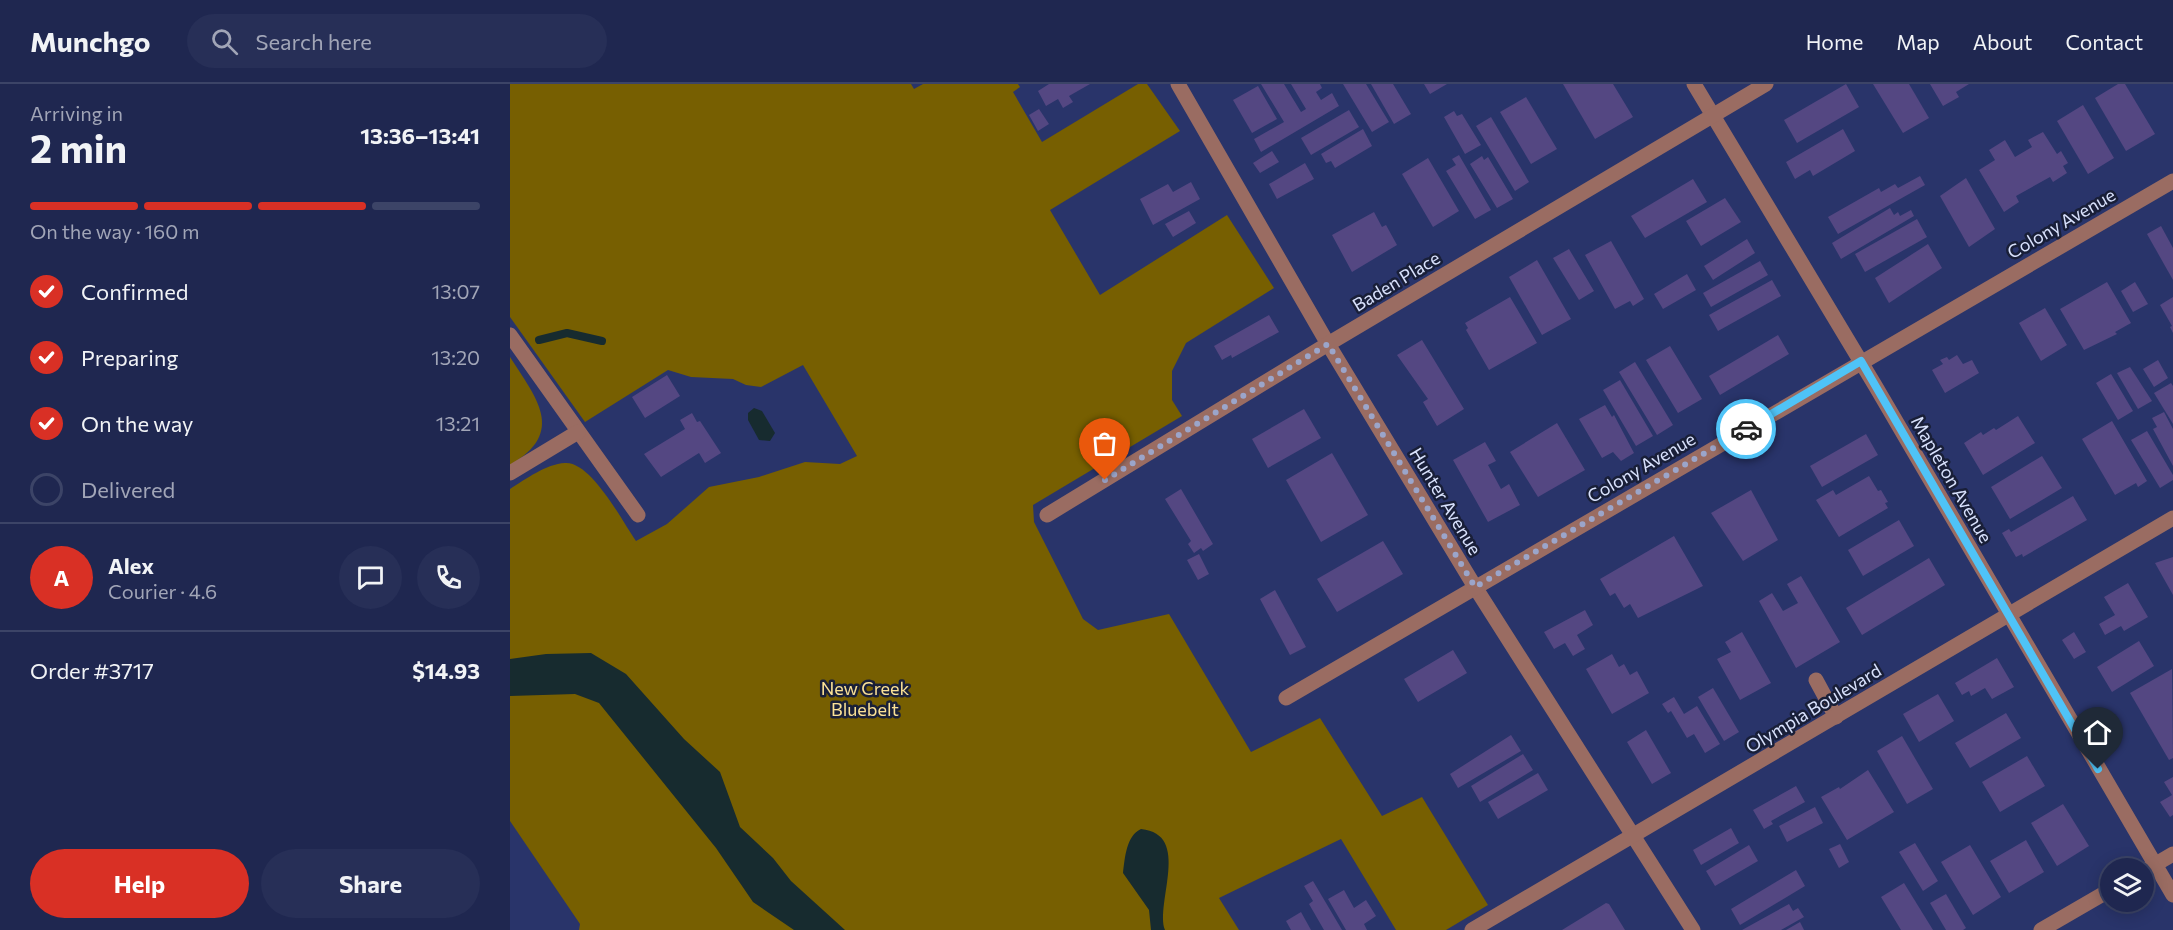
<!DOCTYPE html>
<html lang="en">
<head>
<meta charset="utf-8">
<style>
	:root { --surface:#1f2750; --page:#272f57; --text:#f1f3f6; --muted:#a1a5b7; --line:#3c4467; --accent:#d93025 }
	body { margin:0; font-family:Commissioner,sans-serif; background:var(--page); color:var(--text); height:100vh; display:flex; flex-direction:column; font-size:22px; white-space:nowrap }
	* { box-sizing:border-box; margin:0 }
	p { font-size:20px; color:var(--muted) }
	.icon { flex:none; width:33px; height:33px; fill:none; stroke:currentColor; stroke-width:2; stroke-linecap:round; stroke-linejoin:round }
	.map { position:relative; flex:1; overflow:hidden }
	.panel { display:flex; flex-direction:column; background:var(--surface); width:510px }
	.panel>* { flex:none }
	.controls { position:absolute; left:1590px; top:774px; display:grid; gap:12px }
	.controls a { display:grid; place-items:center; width:54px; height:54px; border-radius:50%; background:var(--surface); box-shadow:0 3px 15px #0003,0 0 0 2px var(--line); font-size:30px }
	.pin { position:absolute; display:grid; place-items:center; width:51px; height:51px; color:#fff; margin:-62px -26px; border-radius:50% 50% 50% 0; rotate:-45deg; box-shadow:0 0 6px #0007 }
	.pin .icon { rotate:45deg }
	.courier { position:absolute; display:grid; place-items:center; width:60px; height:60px; margin:-30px; border:4px solid #4fc3f7; border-radius:50%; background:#fff; color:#222; box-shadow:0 2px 8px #0007 }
	.head em { font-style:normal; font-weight:700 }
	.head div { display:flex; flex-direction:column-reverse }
	.head { display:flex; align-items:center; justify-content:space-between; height:102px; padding:0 30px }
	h1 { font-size:39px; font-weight:700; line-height:45px }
	.bar { display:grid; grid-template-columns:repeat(4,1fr); gap:9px 6px; align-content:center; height:72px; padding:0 30px }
	.bar i { height:8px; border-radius:4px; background:var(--line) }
	.bar .on { background:var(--accent) }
	.bar p { grid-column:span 4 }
	.line { display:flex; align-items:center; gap:15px; padding:0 30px; border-top:2px solid var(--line) }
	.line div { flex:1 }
	.round { display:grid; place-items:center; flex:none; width:63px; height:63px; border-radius:32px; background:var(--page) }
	ol { padding:0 30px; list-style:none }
	li { display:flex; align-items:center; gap:18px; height:66px }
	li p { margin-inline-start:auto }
	li .icon { padding:6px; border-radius:50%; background:var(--accent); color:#fff; stroke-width:4 }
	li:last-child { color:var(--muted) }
	li i { width:33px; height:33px; border:3px solid var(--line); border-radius:50% }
	.cta { display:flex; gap:12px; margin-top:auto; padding:12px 30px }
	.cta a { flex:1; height:69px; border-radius:36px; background:var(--accent); color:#fff; font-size:24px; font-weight:700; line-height:69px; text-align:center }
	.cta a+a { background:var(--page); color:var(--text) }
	header { display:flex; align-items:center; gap:36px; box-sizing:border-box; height:84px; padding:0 30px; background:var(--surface); border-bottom:2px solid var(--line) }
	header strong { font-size:28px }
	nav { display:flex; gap:33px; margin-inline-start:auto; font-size:21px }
	.search { width:420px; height:54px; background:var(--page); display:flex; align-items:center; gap:15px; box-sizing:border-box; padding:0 21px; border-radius:33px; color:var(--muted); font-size:22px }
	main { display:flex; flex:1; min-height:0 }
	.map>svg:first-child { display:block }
	.green { fill:#775f01 }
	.water { fill:#172b2f }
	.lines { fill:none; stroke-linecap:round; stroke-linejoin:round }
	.stream { stroke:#172b2f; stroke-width:8 }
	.building { fill:#544782 }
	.minor { stroke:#9a6c62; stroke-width:15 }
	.done { stroke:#9ba5ca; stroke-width:6; stroke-dasharray:0 10.8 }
	.route { stroke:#4fc3f7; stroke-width:8 }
	.labels { text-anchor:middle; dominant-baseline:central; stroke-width:5; stroke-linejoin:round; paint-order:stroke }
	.street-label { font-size:18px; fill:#d9e2fd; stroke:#191f38 }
	.park-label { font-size:18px; fill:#fce296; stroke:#191f38 }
</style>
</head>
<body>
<header>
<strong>Munchgo</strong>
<div class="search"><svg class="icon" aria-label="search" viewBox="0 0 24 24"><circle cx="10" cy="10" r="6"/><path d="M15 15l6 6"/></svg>Search here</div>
<nav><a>Home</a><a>Map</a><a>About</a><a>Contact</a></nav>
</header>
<main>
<section class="panel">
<div class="head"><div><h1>2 min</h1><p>Arriving in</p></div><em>13:36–13:41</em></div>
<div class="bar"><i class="on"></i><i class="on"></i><i class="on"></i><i></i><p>On the way · 160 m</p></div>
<ol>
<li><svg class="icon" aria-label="check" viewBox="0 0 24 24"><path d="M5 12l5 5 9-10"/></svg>Confirmed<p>13:07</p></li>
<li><svg class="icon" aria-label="check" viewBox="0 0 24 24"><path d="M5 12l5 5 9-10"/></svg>Preparing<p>13:20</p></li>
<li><svg class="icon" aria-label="check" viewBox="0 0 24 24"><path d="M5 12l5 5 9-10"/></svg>On the way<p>13:21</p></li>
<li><i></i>Delivered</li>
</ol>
<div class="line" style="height:108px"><b class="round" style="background:var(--accent);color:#fff">A</b><div><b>Alex</b><p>Courier · 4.6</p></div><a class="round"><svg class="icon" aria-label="chat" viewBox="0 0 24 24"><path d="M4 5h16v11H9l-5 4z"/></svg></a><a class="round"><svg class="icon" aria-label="phone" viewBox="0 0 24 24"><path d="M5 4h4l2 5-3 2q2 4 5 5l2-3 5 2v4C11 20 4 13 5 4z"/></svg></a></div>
<div class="line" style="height:78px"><div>Order #3717</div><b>$14.93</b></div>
<div class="cta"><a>Help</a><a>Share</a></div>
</section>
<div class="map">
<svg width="1663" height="846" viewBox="0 0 1663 846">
	<rect width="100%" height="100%" fill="#29346a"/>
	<!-- green -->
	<g class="green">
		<path d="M0 0H401L404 5 413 0H508L510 3 503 8 532 58 628 0H637L670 47 540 126 590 211 717 131 764 204 676 259 662 287V316L672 332 523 421 524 438 573 535 588 546 659 530 741 668 810 634 872 732 912 713 978 821 936 846H886L831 755 709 814 729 846H69L70 840 0 737V405C16 395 36 380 55 379 81 377 112 437 126 457L157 440 199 403 249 393 295 378 330 380 347 372 293 281 251 303 236 301 223 295 181 293 158 286 75 338 0 233Z"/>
		<path d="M0 273C26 314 57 348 0 381Z"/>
	</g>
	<!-- water -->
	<g class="water">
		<polygon points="244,324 252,327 265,349 260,357 249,356 238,336 238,329"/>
		<polygon points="81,569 116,590 174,655 210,688 230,743 263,774 281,797 335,846 284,846 243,818 206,764 89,619 65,610 0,612 0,575 36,570"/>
		<path d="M631 745C682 750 645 819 655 846H641L639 826 613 789C615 774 616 752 631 745Z"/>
	</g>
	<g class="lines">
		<!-- stream -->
		<polyline class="stream" points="29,256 57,249 92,257"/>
	</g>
	<!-- building -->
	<g class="building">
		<polygon points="539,0 580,0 559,12 563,18 553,24 548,15 536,22 528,7"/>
		<polygon points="751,0 774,0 791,28 796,25 781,0 810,0 812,4 806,8 811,16 822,9 829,22 751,68 744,55 774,38"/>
		<polygon points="833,0 856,0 879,38 862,48"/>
		<polygon points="861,0 883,0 901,30 884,40"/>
		<polygon points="914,0 937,0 920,10"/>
		<polygon points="1053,0 1103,0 1123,33 1085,55"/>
		<polygon points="1336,0 1349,23 1287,59 1274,36"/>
		<polygon points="1363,0 1399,0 1419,34 1393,49"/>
		<polygon points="1420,0 1459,0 1446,8 1449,13 1433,22"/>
		<polygon points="1608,0 1615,0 1645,50 1616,67 1585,14"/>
		<polygon points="748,2 767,35 742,49 723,16"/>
		<polygon points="1016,13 1047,65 1021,80 990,28"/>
		<polygon points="1573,21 1604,74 1578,90 1547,37"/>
		<polygon points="529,25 539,40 528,47 519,31"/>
		<polygon points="839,26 849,43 801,71 791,54"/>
		<polygon points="944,27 947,32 952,30 971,61 955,70 934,33"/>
		<polygon points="981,33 1019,98 1005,107 966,42"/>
		<polygon points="853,45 862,62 825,84 821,77 816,79 811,70"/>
		<polygon points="1333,45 1345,67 1303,92 1300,86 1285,95 1276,78"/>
		<polygon points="1533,48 1547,70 1551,67 1558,79 1553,82 1557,89 1543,98 1540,93 1506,112 1509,118 1494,128 1469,86 1485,76 1479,66 1495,56 1505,73 1522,63 1518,56"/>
		<polygon points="762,67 769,78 750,89 743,79"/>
		<polygon points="949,71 981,126 965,135 936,87 946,81 942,75"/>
		<polygon points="972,72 974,76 978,73 1003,115 987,124 960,80"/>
		<polygon points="918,74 949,127 923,143 892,90"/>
		<polygon points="795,79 804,95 767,115 759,100"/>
		<polygon points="1410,92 1415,101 1328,150 1318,133 1369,104 1371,108 1385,100 1388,104"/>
		<polygon points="1456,94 1485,145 1459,163 1430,112"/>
		<polygon points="1183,95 1197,118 1135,154 1121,132"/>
		<polygon points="681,98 690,115 643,141 630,115 658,100 663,108"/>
		<polygon points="1215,114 1231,138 1191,162 1176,137"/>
		<polygon points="1380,124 1384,131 1388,128 1390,132 1401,126 1404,132 1331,175 1322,159"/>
		<polygon points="679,127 686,139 663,153 655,140"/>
		<polygon points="864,128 872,143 876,141 887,161 842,188 822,151"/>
		<polygon points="1407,135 1417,153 1355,188 1345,170"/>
		<polygon points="1651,142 1663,164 1663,196 1637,150"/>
		<polygon points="1237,155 1245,169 1203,196 1194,182"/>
		<polygon points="1101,157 1134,215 1123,222 1120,217 1105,225 1075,171"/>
		<polygon points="1418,160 1432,184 1379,219 1365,194"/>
		<polygon points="1059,165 1084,207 1069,216 1043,174"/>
		<polygon points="1027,176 1061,235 1032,251 999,193"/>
		<polygon points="1250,177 1258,191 1201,223 1193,209"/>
		<polygon points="1177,190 1186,206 1153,225 1144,210"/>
		<polygon points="1262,196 1271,212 1208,247 1199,231"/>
		<polygon points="1597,198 1621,239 1605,248 1607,250 1574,266 1550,225"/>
		<polygon points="1625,198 1638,220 1623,228 1611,207"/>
		<polygon points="1000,213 1027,259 979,286 956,246 958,244 955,239"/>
		<polygon points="1663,213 1663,249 1660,243 1662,242 1650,221"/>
		<polygon points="1535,224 1557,261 1531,277 1509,239"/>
		<polygon points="759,231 769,248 722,274 721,271 712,276 704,262"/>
		<polygon points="1268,251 1279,270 1210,311 1199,292"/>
		<polygon points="912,256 954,325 927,342 913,318 918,315 887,271"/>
		<polygon points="1160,262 1192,315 1168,329 1136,276"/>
		<polygon points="1447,271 1453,280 1462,276 1469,289 1435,309 1422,286 1433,280 1430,276 1437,273 1439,276"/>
		<polygon points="1648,276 1658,294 1644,303 1633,285"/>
		<polygon points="1125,278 1163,341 1147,351 1109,288"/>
		<polygon points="1620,283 1642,317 1628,325 1607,289"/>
		<polygon points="1601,290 1623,327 1608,336 1586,299"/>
		<polygon points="157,291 170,312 135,334 122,313"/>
		<polygon points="1110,296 1143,352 1126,362 1093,306"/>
		<polygon points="1661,299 1663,302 1663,340 1644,309"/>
		<polygon points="1095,321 1102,333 1104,331 1124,369 1111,377 1103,368 1092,374 1069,335"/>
		<polygon points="794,325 811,354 758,384 742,355"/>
		<polygon points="1654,328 1663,345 1663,382 1643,345 1647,343 1642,334"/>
		<polygon points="182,329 187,338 190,337 211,369 195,379 189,369 151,393 134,370 175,345 170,336"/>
		<polygon points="1508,332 1525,359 1473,391 1454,359 1471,348 1473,351 1484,344 1486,346"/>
		<polygon points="1602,337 1637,397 1628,403 1626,399 1605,411 1572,355"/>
		<polygon points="1047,339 1075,386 1028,413 1000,368"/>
		<polygon points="1637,347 1663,391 1663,396 1650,404 1621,356"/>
		<polygon points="1356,350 1368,371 1312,403 1300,382"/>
		<polygon points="975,358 986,377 978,381 991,405 999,400 1010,421 978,438 943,376"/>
		<polygon points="822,369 858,431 811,458 776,396"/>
		<polygon points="1532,372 1552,404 1500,435 1481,403"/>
		<polygon points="1359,392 1368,407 1371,406 1378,418 1375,419 1378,424 1329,453 1306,416 1323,406 1326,411"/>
		<polygon points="671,405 703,460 693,467 691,464 684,469 678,460 681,457 655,415"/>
		<polygon points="1241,406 1268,456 1233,477 1201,429"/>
		<polygon points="1563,412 1577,436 1513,473 1512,470 1506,473 1492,449 1499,445 1501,448"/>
		<polygon points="1389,436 1404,462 1353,492 1338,466"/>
		<polygon points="1164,452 1193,502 1128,534 1120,520 1114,524 1105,509 1100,512 1090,495"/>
		<polygon points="873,457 893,490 827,528 807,495"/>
		<polygon points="689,470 699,490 688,496 677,476"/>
		<polygon points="1663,473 1663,511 1645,479"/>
		<polygon points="1419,474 1435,501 1352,551 1336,524"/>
		<polygon points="1291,492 1330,558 1286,584 1249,517 1262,509 1273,527 1288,519 1277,500"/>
		<polygon points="1618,499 1638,533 1614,547 1611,542 1595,551 1589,540 1605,531 1594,513"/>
		<polygon points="765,506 796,563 780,571 750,515"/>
		<polygon points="1075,526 1083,541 1067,551 1075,565 1063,572 1055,559 1044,565 1034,548"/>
		<polygon points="1232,548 1261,599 1230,616 1207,575 1221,568 1215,558"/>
		<polygon points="1564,548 1576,568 1564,575 1552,556"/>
		<polygon points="1629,557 1644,582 1602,608 1587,583"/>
		<polygon points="943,566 957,589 908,618 894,595"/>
		<polygon points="1102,570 1109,583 1114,580 1120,591 1127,587 1139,609 1102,630 1076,585"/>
		<polygon points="1487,574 1504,603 1482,615 1475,604 1461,612 1459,607 1452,611 1445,599"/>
		<polygon points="1662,585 1663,674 1659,676 1620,609"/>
		<polygon points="1203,604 1229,648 1214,657 1188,613"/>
		<polygon points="1428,610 1444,637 1409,658 1393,630"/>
		<polygon points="1164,613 1174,630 1187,622 1210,660 1195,669 1184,650 1177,654 1161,627 1158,629 1152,620"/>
		<polygon points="1496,629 1511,654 1460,684 1445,659"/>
		<polygon points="1136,646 1161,689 1142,700 1117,658"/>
		<polygon points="1001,651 1011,667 948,704 940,690"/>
		<polygon points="1392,652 1423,705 1397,720 1367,667"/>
		<polygon points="1013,670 1023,686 970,718 961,702"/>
		<polygon points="1517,672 1535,702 1490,728 1472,698"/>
		<polygon points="1358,686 1384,728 1337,756 1311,713 1329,703 1330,705"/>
		<polygon points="1028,689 1038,706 988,735 978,718"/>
		<polygon points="1663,693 1663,731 1660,733 1650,718 1662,711 1654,698"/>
		<polygon points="1286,702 1295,718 1261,737 1263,740 1254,745 1243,726"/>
		<polygon points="1553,720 1579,762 1547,782 1521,739"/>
		<polygon points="1305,723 1313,739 1277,758 1269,742"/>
		<polygon points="1221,744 1229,759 1191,781 1183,766"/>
		<polygon points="1516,756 1534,788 1499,809 1480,777"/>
		<polygon points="1405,759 1428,797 1413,807 1389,768"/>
		<polygon points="1330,760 1339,778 1329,784 1319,765"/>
		<polygon points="1239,761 1248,777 1205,802 1196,787"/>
		<polygon points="1460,761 1491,813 1463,831 1431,778"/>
		<polygon points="1286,786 1295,802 1230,841 1221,825"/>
		<polygon points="803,797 832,846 814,846 799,820 803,817 794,802"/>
		<polygon points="1394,799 1423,846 1391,846 1371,813"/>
		<polygon points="834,806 844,824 856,816 866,832 854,840 857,846 836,846 818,815"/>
		<polygon points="1436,810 1456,844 1453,846 1436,846 1420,819"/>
		<polygon points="1096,819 1099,820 1115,846 1052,846"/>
		<polygon points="1279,820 1283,827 1288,824 1294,833 1271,846 1232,846"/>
		<polygon points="791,828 801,846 781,846 776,837"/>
		<polygon points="1290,838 1294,846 1276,846"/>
	</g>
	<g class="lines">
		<!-- minor -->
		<g class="minor">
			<polyline points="668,0 818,260 965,503 1183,846"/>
			<polyline points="1184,0 1366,303 1663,811"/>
			<polyline points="0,251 128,431"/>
			<polyline points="0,389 68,348"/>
			<polyline points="537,431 818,260 1256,0"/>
			<polyline points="1306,596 1326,633"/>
			<polyline points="776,614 1663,97"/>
			<polyline points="1634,787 1663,770"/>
			<polyline points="962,846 1663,434"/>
			<polyline points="1531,846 1600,806"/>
		</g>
	</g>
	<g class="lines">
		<!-- done -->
		<polyline class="done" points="595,396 818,260 965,503 1236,345"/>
		<!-- route -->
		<polyline class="route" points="1236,345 1351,277 1588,685"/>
	</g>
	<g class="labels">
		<!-- street labels -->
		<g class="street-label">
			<text transform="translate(1551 139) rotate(-30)">Colony Avenue</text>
			<text transform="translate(886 197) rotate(-31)">Baden Place</text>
			<text transform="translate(1131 383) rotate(-30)">Colony Avenue</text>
			<text transform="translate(1442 395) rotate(60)">Mapleton Avenue</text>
			<text transform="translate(936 417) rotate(59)">Hunter Avenue</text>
			<text transform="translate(1303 624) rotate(-31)">Olympia Boulevard</text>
		</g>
		<!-- park labels -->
		<g class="park-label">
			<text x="355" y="604">New Creek<tspan x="355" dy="21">Bluebelt</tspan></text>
		</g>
	</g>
</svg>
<div class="controls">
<a><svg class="icon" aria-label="layers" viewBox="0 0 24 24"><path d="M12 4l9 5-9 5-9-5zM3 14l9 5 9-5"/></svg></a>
</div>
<div class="pin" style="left:595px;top:396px;background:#ea580c"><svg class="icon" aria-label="bag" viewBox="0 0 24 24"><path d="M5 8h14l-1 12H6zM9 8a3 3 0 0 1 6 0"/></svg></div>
<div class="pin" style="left:1588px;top:685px;background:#1f2937"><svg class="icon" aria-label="home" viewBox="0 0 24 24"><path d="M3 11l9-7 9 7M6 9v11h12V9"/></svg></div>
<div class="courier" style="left:1236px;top:345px"><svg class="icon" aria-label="car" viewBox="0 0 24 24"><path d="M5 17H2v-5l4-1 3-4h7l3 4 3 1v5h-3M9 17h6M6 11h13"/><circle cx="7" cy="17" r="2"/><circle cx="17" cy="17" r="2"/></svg></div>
</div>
</main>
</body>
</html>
